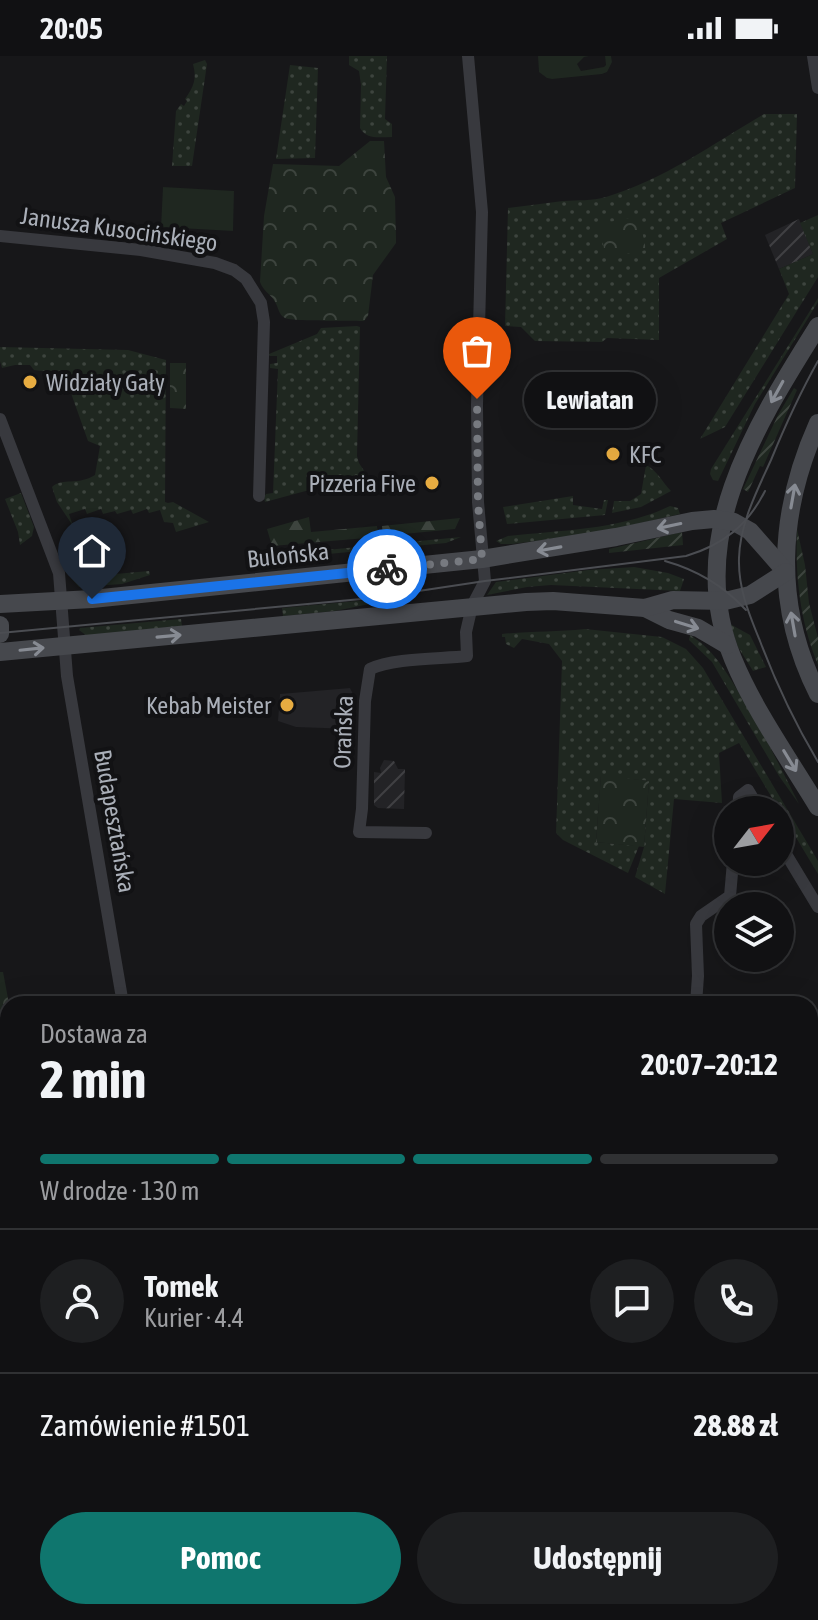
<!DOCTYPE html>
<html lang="pl">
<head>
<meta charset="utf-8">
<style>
	:root { --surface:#111113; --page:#1e1f21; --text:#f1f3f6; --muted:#9c9da0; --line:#303133; --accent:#0f766e }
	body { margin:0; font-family:"Asap Condensed",sans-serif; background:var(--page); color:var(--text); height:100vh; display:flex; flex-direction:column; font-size:30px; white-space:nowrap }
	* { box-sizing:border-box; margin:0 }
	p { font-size:26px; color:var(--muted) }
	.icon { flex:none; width:44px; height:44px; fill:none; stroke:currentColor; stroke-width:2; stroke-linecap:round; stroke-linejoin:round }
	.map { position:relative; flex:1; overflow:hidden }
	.side { position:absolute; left:0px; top:940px; width:818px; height:624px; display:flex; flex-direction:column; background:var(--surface); border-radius:24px 24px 0 0; box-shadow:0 8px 32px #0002,0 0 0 2px var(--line) }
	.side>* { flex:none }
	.needle { width:52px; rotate:59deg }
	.tools { position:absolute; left:714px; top:740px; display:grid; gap:16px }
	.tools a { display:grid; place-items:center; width:80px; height:80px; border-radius:50%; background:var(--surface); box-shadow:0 8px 32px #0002,0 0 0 2px var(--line); font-size:40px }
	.pin { position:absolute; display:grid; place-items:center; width:68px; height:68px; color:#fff; margin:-82px -34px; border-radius:50% 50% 50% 0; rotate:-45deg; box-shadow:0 0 8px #0007 }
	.pin .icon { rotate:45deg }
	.courier { position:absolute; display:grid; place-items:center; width:80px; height:80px; margin:-40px; border:6px solid #1a73e8; border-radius:50%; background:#fff; color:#222; box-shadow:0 2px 10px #0007 }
	.bubble { position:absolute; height:56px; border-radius:28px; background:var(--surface); box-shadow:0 8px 32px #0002,0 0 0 2px var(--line); font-size:26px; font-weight:700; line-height:56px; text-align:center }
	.summary em { font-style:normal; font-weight:700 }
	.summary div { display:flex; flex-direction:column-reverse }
	.summary { display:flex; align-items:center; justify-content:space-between; height:136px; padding:0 40px }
	h1 { font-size:52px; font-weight:700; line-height:60px }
	.bar { display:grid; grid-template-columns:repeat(4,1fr); gap:12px 8px; align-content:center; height:96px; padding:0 40px }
	.bar i { height:10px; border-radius:6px; background:var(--line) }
	.bar .current { background:var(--accent) }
	.bar p { grid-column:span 4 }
	.line { display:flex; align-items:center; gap:20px; padding:0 40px; border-top:2px solid var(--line) }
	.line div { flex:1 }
	.round { display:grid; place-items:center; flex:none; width:84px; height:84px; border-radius:42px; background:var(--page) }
	.primary-button { display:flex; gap:16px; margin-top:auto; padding:16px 40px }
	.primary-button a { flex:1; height:92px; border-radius:48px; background:var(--accent); color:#fff; font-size:32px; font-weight:700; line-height:92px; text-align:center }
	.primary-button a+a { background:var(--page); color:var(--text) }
	.status { display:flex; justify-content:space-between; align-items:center; height:56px; padding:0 40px; background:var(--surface); direction:ltr }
	.status svg { height:22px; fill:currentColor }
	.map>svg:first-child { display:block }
	.built { fill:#232326 }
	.industrial { fill:url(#industrial-furrows) }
	.grass { fill:url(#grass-dots) }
	.forest { fill:url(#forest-firs) }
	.park { fill:url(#park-crowns) }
	.garden { fill:url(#garden-furrows) }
	.pitch { fill:#1f2720 }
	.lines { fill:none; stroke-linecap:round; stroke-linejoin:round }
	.street { stroke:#38393e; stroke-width:12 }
	.secondary { stroke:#46484d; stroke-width:18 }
	.tram { stroke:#4b4d52; stroke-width:2 }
	.oneway { stroke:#878b93 }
	.done { stroke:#777a80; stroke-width:8; stroke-dasharray:0 14.4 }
	.route { stroke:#1a73e8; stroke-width:10 }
	.poi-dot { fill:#e7ac41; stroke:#121214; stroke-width:3 }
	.labels { text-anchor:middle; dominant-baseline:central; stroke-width:8; stroke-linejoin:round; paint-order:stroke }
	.street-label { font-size:24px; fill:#aaafb8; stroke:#121214 }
	.poi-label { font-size:24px; fill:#aaafb8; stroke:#121214; text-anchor:start }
</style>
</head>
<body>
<div class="status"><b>20:05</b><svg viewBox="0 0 49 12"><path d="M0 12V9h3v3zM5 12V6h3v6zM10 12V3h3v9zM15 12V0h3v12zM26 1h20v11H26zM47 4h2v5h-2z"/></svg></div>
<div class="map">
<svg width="818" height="1564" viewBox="0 0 818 1564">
	<defs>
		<pattern id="industrial-furrows" width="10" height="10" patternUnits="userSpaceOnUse" patternTransform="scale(2)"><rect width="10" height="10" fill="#232326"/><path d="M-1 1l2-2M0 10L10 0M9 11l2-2" fill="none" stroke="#404043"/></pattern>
		<pattern id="grass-dots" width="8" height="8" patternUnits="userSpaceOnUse" patternTransform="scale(2)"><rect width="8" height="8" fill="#1f2720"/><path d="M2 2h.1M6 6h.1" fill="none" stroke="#3d443e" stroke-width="1.8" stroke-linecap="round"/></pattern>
		<pattern id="forest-firs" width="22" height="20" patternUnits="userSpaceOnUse" patternTransform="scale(2)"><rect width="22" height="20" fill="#1f2720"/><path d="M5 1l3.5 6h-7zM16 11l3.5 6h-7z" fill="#3d443e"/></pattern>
		<pattern id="park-crowns" width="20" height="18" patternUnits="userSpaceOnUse" patternTransform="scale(2)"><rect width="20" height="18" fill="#1f2720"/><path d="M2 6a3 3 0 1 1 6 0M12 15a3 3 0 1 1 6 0" fill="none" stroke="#3d443e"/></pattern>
		<pattern id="garden-furrows" width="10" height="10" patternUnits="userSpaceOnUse" patternTransform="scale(2)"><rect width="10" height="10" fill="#1f2720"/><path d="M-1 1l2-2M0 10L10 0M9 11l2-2" fill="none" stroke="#3d443e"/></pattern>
	</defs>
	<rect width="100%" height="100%" fill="#171719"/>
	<!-- built -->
	<polygon class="built" points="350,632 353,638 351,673 296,671 278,665 280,638"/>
	<!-- industrial -->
	<g class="industrial">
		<polygon points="799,163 813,198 779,213 765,179"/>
		<polygon points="384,704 394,705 398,713 405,713 404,753 378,752 374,749 374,716 381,717 380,712"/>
	</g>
	<!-- grass -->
	<g class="grass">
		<path d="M349 0H387L385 63 392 68V81C379 81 367 84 360 72L361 29 359 15 349 9Z"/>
		<path d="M205 4 207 8 192 110H172L176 55 181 48 184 50 187 45 185 43C194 30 197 23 193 8Z"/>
		<polygon points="290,9 318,12 315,102 276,103"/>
		<path d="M764 58H797L795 132 721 167 727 183 659 222V284L607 282 602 286 535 285 521 271 505 270 508 152C527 150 545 147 563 145 578 144 592 145 606 141 663 124 713 88 764 58Z"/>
		<polygon points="818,159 818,221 725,371 700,383 789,238 779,213 813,198 800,167"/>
		<polygon points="818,242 818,246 755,348 718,425 713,424 710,418 711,413"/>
		<polygon points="357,270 360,271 357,400 359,407 366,418 327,432 324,430 265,446 264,441 266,438 273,437 278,313 270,312 270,308 277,307 277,300 270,300 269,298 317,278 321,272"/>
		<path d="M0 291 128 294 166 304 165 446 168 447 173 446 209 466 176 476 173 467 164 466 160 454 149 457 147 453 133 458 131 454 117 458 115 455 103 458 101 453 87 458 85 453 69 458 73 470 57 446 52 431C63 421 78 430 95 419L100 390 88 385 66 323 61 322 58 317 34 314 30 309H15L2 312 0 305Z"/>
		<path d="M646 409C656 413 663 427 671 435L641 451 612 457 614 445H630L641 438Z"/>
		<polygon points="21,437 34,471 32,480 20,489 18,476 5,443"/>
		<polygon points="573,440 573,449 602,453 604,444 608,444 605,459 507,468 503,451"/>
		<path d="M670 450 678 452 680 458 593 478 512 488H501L496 485 508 480C562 474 620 474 670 450Z"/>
		<polygon points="461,481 446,487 285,502 279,501 285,498"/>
		<polygon points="634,511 668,517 684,523 680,535 551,529 527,531 487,539 496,526 588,514"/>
		<polygon points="149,515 150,519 122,528 79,531 71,522"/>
		<polygon points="379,543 379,546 335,555 283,560 282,552"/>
		<polygon points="181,563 182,570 87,580 79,574 80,572"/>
		<polygon points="730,568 750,579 766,611 753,615 738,591"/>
		<path d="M585 573 662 581 686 593 703 612 818 805V818L739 687 719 697 722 747 674 743 665 838 635 821 644 791 649 725 601 720 596 786 639 790 628 817 563 784 556 777 562 605 549 588 522 583 514 592 506 588 505 581H502V578C530 575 557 576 585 573Z"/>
		<path d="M690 579C716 595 730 622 745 647 765 680 782 714 799 748L779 720 712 606 689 584Z"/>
	</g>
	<!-- forest -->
	<g class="forest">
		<polygon points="309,461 311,476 377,470 378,481 272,490 267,473"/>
		<polygon points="460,462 455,473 383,480 382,470"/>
		<polygon points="0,1399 8,1400 8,1556 10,1556 14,1564 0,1564"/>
	</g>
	<!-- park -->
	<g class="park">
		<path d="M370 85H384L386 121 395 141 396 183V187L373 219 368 260 364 265C349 264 295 266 285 262 278 258 279 252 275 246 271 238 263 235 260 226L264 160 273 108 339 110Z"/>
		<polygon points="639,160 646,194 606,202 599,168"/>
		<polygon points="170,307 186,307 186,353 170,352"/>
		<polygon points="601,719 649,725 644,791 596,786"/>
		<polygon points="0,916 3,916 9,948 8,1021 0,1021"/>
	</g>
	<!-- garden -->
	<g class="garden">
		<polygon points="794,332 797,334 763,411 760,410 748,436 743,433 778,359"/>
		<path d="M797 473 805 509 809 547 818 582V609C800 565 795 521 797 473Z"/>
		<polygon points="682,476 683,489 609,497 609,493"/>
		<polygon points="247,1556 331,1556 330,1561 343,1563 260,1564"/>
	</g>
	<!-- pitch -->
	<g class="pitch">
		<polygon points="538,0 589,0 584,1 577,8 581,15 604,11 606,9 605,0 611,0 612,6 607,16 602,18 552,23 547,22 539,16"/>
		<polygon points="163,131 234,135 233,175 161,171"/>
	</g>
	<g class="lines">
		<!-- street -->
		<g class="street">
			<polyline points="813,0 818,32"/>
			<polyline points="0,180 141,194 215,207 234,214 246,223 261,247 264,266 259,440"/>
			<polyline points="0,363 59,517 67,620 123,948"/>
			<polyline points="738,754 739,741 748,734 760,754"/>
			<path d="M426 777 359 776 362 753 365 645 370 613C393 602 440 603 467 600L466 576 472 550 485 525 478 446 477 349 482 156 468 0"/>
			<polyline points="780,788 818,851"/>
			<polyline points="696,948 698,920 696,868 701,860 730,840 733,806"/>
			<polyline points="814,1440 818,1460"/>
			<polyline points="216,1556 226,1564"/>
			<polyline points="533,1556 563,1564"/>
			<polyline points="173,1564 195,1556"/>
			<polyline points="473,1564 476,1556"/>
			<polyline points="588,1564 624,1561 631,1564"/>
		</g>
		<!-- secondary -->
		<g class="secondary">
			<path d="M818 270C756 369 683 483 733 603 754 654 789 703 818 751"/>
			<path d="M818 367C778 456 773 549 818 638"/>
			<polyline points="0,548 92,543 482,503 616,481 692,465 714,463 734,466 750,475 786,516"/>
			<polyline points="645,552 669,564 698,572 727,589"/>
			<polyline points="0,569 0,578"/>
			<polyline points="0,596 526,546 553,545 645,552 673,544 725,545 750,539 786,516"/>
		</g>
		<!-- tram -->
		<g class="tram">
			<path d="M818 305C800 337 785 370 771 404 757 435 740 467 739 502 738 532 749 558 760 585 777 630 793 664 818 706"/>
			<path d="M665 505C697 514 724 530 746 554"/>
			<path d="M0 577 372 542 485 525 686 500C723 489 748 469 765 435"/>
		</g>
	</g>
	<!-- one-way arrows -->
	<defs><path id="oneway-shaft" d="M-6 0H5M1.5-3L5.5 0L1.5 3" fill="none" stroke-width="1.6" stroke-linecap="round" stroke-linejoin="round" transform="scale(2)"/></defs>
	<g class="oneway">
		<use href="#oneway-shaft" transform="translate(777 336) rotate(119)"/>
		<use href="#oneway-shaft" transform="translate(793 440) rotate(-80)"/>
		<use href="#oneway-shaft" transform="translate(669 470) rotate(168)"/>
		<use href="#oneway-shaft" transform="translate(549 493) rotate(170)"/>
		<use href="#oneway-shaft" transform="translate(793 568) rotate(-100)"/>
		<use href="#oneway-shaft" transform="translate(687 569) rotate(17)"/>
		<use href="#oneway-shaft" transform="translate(169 580) rotate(-5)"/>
		<use href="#oneway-shaft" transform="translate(32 593) rotate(-6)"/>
		<use href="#oneway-shaft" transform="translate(790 705) rotate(59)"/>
	</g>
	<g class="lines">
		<!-- done -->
		<polyline class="done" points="387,513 482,503 478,446 477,343"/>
		<!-- route -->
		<polyline class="route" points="92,543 387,513"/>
	</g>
	<!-- markers -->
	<g class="poi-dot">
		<circle cx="30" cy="326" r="8"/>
		<circle cx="613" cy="398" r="8"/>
		<circle cx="432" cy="427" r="8"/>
		<circle cx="287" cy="649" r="8"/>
	</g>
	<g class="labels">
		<!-- street labels -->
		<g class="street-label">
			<text transform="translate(119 173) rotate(8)">Janusza Kusocińskiego</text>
			<text transform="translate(288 499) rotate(-6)">Bulońska</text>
			<text transform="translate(343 676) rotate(-88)">Orańska</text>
			<text transform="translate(115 765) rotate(80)">Budapesztańska</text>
		</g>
		<!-- poi labels -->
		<g class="poi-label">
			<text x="46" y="326">Widziały Gały</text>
			<text x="629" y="398">KFC</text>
			<text x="416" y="427" text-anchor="end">Pizzeria Five</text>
			<text x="271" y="649" text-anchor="end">Kebab Meister</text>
		</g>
	</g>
</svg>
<div class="tools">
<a><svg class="needle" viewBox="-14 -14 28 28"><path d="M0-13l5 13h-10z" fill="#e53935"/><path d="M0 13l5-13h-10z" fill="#9c9da0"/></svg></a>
<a><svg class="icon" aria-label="layers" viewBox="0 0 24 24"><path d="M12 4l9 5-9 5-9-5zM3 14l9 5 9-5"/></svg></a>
</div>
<div class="pin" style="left:477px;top:343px;background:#ea580c"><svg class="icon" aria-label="bag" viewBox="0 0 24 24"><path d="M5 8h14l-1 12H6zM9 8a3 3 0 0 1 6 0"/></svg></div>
<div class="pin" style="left:92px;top:543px;background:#1f2937"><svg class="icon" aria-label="home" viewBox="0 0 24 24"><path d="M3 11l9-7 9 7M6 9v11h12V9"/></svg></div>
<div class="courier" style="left:387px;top:513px"><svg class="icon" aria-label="bike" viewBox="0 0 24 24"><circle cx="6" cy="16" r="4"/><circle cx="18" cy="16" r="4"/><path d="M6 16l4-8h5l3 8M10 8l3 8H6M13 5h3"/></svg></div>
<div class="bubble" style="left:524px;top:316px;width:132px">Lewiatan</div>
<section class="side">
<div class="summary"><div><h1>2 min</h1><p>Dostawa za</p></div><em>20:07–20:12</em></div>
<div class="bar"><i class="current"></i><i class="current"></i><i class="current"></i><i></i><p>W drodze · 130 m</p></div>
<div class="line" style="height:144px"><a class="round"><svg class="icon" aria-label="person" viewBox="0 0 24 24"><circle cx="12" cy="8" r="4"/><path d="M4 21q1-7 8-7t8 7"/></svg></a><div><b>Tomek</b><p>Kurier · 4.4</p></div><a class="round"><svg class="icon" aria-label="chat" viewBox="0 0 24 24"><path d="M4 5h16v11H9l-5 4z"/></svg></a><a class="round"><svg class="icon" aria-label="phone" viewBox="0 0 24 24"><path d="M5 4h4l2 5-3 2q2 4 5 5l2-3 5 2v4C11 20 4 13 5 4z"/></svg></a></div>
<div class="line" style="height:104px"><div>Zamówienie #1501</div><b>28.88 zł</b></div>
<div class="primary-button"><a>Pomoc</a><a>Udostępnij</a></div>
</section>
</div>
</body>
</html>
